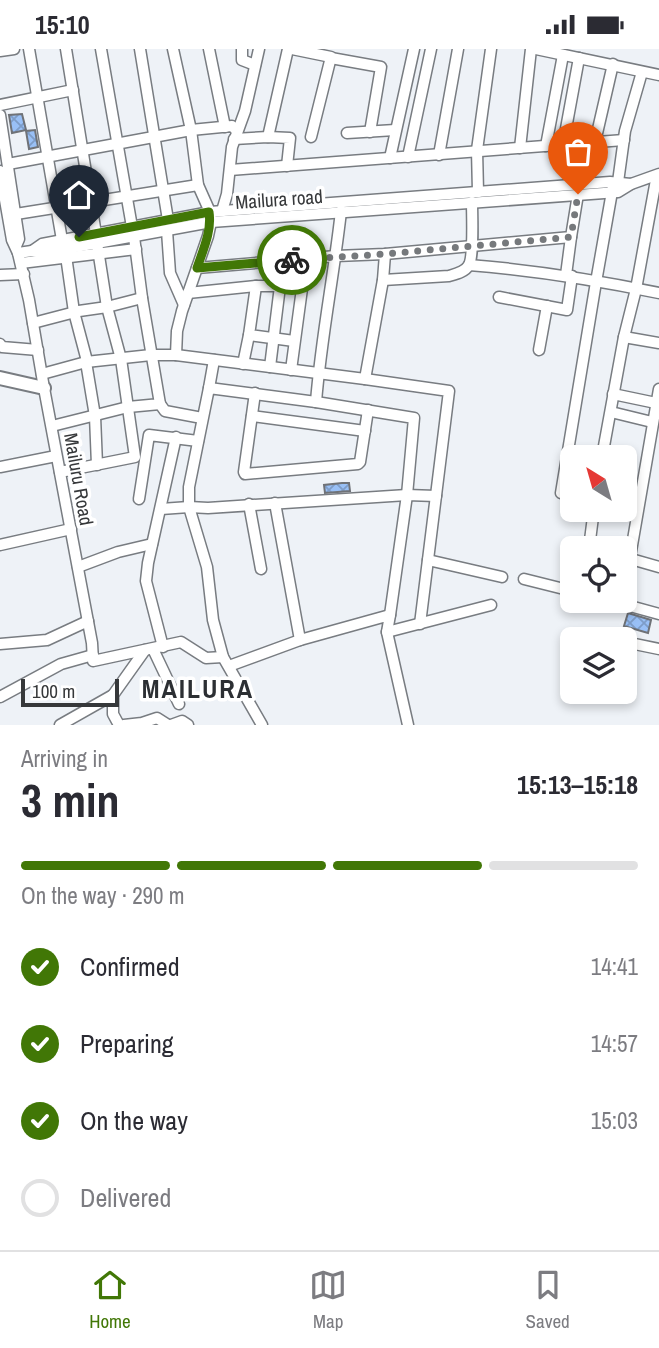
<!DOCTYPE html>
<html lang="en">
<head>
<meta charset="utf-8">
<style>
	:root { --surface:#fff; --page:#f7f7f7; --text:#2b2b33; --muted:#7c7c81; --line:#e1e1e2; --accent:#417706 }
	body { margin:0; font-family:"Archivo Narrow",sans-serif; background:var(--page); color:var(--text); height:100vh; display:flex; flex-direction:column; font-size:26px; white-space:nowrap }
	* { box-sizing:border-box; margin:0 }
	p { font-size:23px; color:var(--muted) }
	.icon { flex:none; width:38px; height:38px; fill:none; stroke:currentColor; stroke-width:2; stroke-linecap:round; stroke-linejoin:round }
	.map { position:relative; height:676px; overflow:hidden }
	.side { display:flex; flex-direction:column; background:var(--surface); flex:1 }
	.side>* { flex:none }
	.needle { width:46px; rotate:323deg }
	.tools { position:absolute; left:560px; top:396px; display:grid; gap:14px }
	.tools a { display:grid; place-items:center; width:77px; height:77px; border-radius:10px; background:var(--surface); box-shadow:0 4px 10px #0003; font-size:35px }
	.scale { position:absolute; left:21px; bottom:18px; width:98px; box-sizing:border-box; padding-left:7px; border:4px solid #36383a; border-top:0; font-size:19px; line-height:24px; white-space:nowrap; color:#36383a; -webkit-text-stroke:5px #fff; paint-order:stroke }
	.pin { position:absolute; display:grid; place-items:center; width:60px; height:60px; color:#fff; margin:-72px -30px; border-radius:50% 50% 50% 0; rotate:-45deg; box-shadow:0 0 7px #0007 }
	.pin .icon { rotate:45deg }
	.courier { position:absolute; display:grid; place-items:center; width:70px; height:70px; margin:-35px; border:5px solid #417706; border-radius:50%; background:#fff; color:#222; box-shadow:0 2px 9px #0007 }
	.head em { font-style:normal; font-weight:700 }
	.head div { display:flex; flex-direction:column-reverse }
	.head { display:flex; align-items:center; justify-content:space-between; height:119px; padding:0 21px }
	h1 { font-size:46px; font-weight:700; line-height:52px }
	.bar { display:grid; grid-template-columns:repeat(4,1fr); gap:10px 7px; align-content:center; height:84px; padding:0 21px }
	.bar i { height:9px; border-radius:5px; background:var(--line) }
	.bar .active { background:var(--accent) }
	.bar p { grid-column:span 4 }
	ol { padding:0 21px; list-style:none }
	li { display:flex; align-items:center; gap:21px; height:77px }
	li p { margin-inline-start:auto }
	li .icon { padding:7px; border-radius:50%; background:var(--accent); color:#fff; stroke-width:4 }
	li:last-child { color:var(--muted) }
	li i { width:38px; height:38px; border:4px solid var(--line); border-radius:50% }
	.status { display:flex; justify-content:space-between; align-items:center; height:49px; padding:0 35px; background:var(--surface); direction:ltr }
	.status svg { height:19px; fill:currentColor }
	.tabs { display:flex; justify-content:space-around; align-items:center; height:98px; border-top:2px solid var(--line); background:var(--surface); font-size:19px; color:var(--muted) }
	.tabs a { display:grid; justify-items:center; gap:4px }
	.tabs .active { color:var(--accent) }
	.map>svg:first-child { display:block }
	.building { fill:url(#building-cross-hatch); stroke:#6f7277; stroke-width:2 }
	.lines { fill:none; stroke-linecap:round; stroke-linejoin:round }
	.minor-casing { stroke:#787c81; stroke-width:13 }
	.major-casing { stroke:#787c81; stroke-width:16 }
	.minor { stroke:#fff; stroke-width:10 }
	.major { stroke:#fff; stroke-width:12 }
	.done { stroke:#76797c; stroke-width:7; stroke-dasharray:0 12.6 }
	.route { stroke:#417706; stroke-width:9 }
	.labels { text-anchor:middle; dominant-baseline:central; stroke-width:7; stroke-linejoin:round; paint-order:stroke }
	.street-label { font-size:19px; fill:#36383a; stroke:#fff }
	.district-label { font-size:26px; font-weight:bold; letter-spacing:2px; fill:#2c2f33; stroke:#fff }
</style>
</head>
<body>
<div class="status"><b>15:10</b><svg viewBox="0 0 49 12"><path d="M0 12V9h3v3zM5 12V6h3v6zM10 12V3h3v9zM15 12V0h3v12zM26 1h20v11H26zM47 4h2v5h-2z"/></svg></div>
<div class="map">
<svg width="659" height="676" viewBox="0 0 659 676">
	<defs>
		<pattern id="building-cross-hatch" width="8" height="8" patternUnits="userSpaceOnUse" patternTransform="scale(1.75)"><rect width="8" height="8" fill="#99c0f6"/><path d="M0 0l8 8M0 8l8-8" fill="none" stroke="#7e9dc8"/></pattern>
	</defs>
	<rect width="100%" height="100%" fill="#eef2f7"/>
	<!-- building -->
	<g class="building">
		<polygon points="22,65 26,81 12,84 9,66"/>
		<polygon points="35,81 38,98 29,100 26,82"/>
		<polygon points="342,434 349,434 350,442 325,444 324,436"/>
		<polygon points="628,564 651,571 648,584 624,577"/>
	</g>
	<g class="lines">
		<!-- minor casing -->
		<g class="minor-casing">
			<g id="minor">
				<polyline points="29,0 62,191"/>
				<polyline points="66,0 96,185"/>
				<polyline points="101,0 132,178"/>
				<polyline points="140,0 168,171"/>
				<polyline points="209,0 225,78"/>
				<polyline points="242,0 242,11 255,16"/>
				<polyline points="292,0 331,8 311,88"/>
				<polyline points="536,0 659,26"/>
				<polyline points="0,2 14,0"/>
				<polyline points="331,9 381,18 370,83"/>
				<polyline points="0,56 73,41"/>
				<polyline points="0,66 19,190 16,197"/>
				<polyline points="347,84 395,81"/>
				<polyline points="268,88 288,0"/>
				<polyline points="234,90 268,88 290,89 287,117"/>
				<polyline points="595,93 613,15"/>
				<polyline points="563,96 579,9"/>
				<polyline points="546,97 563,6"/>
				<polyline points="520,99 531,0"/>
				<polyline points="439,106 458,0"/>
				<polyline points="408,108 431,0"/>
				<polyline points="390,109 414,0"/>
				<polyline points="8,115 191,81 232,77 237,82"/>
				<polyline points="230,121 624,91"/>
				<polyline points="0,122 12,191 18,204 29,251 44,339 92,594 93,612 181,593 206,609 223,608"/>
				<polyline points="618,133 625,82 642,23"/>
				<polyline points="478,143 477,101 491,0"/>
				<polyline points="222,162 227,145 232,98 245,62 259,0"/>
				<path d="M341 162C334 226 321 289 316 353L414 369 407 446 390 566"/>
				<polyline points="16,165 198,136"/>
				<polyline points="167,182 170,224 184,256"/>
				<polyline points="65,200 74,263 87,312 86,313 95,367 97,416"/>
				<polyline points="32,202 42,195 210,163 610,133 631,135"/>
				<polyline points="18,204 32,202 43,204 211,173 618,143 631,135 659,125"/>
				<polyline points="21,214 136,200"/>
				<path d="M469 216C533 221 596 231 659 244"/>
				<polyline points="197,219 336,207 385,205 571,188 578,145"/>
				<polyline points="0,226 24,225"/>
				<polyline points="566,226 571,188"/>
				<path d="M383 231 449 227C456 225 465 223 469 216 474 206 472 166 472 153"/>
				<polyline points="256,237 249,286 294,292"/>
				<polyline points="188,244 256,237 280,237 283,211"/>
				<polyline points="499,248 567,261 572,227"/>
				<polyline points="33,274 79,262 107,258 142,249"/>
				<polyline points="624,288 659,294"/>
				<polyline points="0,295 2,298 38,301"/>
				<polyline points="539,301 547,257"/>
				<polyline points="176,306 365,330 449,342 420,575"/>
				<polyline points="243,315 249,286"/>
				<polyline points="270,318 280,237"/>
				<polyline points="291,321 306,210"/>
				<polyline points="42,325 86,313 151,306 176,306 177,282 182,262 208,187 211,173 210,163 198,136 191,81 173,0"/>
				<polyline points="365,330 383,231 385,205"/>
				<polyline points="209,339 214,311"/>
				<polyline points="659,340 630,508 631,510 659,518"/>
				<polyline points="255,344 244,423 245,425 358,415 360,413 368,361"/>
				<polyline points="613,345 656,354"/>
				<polyline points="160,355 165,362 202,369"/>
				<polyline points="611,363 652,373"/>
				<polyline points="252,367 365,382"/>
				<polyline points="52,377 128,358 160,355 142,249 134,188"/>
				<polyline points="602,408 624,288 636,240 656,131"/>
				<polyline points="0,418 56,407"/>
				<polyline points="60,423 135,408 121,310 107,258 97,194"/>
				<polyline points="561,444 596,233 613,137"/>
				<polyline points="139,450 149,386 198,392"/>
				<polyline points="249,455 261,520"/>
				<polyline points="161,460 189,458 208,459 407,446 436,447"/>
				<polyline points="0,496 71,480"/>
				<polyline points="589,499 594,460"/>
				<polyline points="428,511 502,528"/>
				<polyline points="78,518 118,503 152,495"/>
				<polyline points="524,530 572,542"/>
				<polyline points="608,551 659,565"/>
				<polyline points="387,583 491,556"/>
				<polyline points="300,591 390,566 387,583 408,676"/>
				<polyline points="625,593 659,600"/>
				<polyline points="0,595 47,591 88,572"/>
				<polyline points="163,598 146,532 148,514 176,388"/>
				<polyline points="153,600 179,655"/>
				<polyline points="229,617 300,591 275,454"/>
				<polyline points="0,648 61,615 93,606"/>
				<polyline points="60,676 113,646"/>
				<polyline points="119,676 113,665 113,646 145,601"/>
				<polyline points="124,676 142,674 157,669 168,676"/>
				<polyline points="171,676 182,672 188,676"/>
				<polyline points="262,676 223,608 213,571 207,518 189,458 189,438 209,339 316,353"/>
			</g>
		</g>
		<!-- major casing -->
		<g class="major-casing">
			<polyline id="major" points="0,329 44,339"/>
		</g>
		<!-- minor -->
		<use href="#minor" class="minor"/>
		<!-- major -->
		<use href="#major" class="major"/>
	</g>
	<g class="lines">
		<!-- done -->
		<polyline class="done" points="292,211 385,205 571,188 578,145"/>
		<!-- route -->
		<path class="route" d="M79 188 209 163C212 182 203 201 197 219L292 211"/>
	</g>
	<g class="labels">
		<!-- street labels -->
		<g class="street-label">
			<text transform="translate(279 150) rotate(-4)">Mailura road</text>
			<text transform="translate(79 430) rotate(80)">Mailuru Road</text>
		</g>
		<!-- district labels -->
		<g class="district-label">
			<text x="198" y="639">MAILURA</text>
		</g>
	</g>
</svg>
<div class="tools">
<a><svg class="needle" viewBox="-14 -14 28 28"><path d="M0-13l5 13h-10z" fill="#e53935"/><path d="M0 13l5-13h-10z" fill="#7c7c81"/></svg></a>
<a><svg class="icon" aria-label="locate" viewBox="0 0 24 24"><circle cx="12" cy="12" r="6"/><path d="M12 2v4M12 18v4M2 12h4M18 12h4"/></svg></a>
<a><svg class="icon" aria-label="layers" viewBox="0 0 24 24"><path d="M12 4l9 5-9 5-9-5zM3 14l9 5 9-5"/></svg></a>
</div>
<div class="scale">100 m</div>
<div class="pin" style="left:578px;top:145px;background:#ea580c"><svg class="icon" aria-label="bag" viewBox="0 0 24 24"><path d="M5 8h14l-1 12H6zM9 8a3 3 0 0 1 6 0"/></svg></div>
<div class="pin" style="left:79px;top:188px;background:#1f2937"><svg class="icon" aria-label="home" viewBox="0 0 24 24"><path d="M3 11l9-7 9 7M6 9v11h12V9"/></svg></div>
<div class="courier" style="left:292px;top:211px"><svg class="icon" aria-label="bike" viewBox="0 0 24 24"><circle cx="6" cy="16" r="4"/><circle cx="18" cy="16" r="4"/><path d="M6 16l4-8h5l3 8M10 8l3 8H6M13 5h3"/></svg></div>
</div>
<section class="side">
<div class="head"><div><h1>3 min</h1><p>Arriving in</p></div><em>15:13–15:18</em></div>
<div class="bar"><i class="active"></i><i class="active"></i><i class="active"></i><i></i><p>On the way · 290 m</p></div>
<ol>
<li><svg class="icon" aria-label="check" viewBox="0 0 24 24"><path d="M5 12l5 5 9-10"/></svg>Confirmed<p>14:41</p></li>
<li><svg class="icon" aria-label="check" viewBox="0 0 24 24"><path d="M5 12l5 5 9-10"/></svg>Preparing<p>14:57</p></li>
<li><svg class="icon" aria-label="check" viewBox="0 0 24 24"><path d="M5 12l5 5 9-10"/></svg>On the way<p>15:03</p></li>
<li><i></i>Delivered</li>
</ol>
</section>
<nav class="tabs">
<a class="active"><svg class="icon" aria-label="home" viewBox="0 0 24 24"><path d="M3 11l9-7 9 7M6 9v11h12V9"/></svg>Home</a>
<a><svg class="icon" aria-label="map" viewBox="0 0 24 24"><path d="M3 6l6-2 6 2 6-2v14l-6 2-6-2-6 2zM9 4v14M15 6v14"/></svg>Map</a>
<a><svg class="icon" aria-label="saved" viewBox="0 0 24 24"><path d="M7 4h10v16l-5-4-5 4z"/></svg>Saved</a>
</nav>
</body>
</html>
